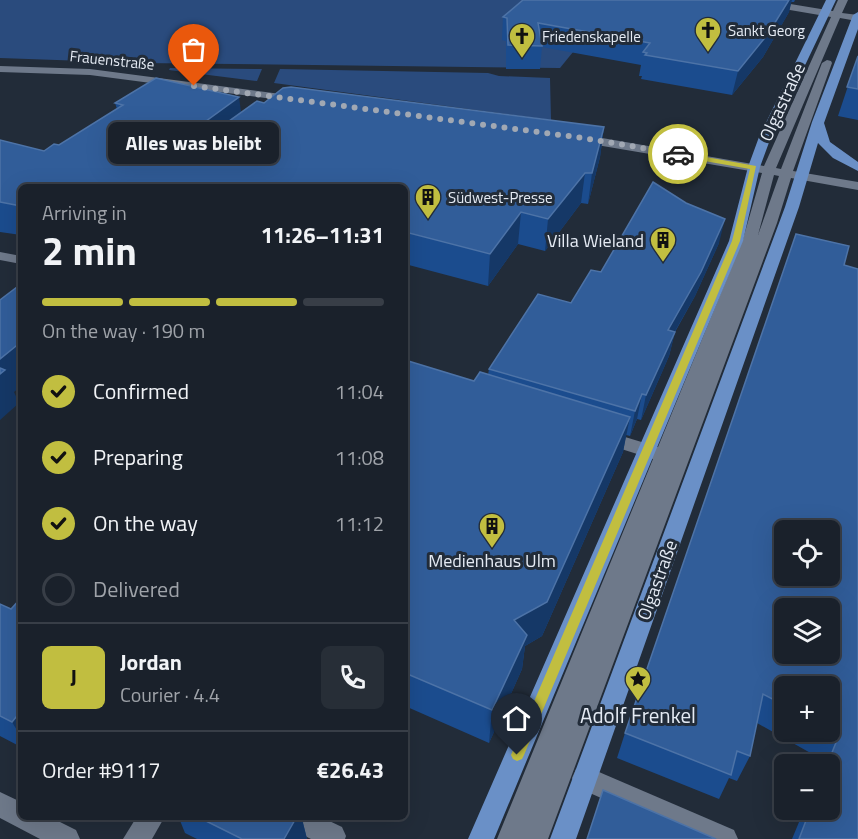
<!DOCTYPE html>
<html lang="en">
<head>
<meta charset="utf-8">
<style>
	:root { --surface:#1a212b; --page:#272e37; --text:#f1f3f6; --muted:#9fa3a9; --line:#383e47; --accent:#c1be40 }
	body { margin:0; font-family:"Titillium Web",sans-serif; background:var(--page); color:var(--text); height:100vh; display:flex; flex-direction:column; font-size:22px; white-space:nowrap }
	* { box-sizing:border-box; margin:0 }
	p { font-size:20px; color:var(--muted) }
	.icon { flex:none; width:33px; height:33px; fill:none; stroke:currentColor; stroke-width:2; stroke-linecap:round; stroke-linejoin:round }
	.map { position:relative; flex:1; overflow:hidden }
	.side { position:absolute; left:18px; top:184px; width:390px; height:636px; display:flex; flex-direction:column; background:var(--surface); border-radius:9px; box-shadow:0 6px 24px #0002,0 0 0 2px var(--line) }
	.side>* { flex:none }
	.tools { position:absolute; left:774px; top:520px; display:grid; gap:12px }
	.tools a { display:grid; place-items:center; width:66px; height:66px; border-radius:9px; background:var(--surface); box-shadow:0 6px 24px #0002,0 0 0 2px var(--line); font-size:30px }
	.pin { position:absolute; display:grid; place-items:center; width:51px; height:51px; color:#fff; margin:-62px -26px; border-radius:50% 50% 50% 0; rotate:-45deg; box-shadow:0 0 6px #0007 }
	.pin .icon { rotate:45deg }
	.courier { position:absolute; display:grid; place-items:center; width:60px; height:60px; margin:-30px; border:4px solid #c1be40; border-radius:50%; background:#fff; color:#222; box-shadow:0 2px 8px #0007 }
	.bubble { position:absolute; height:42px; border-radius:9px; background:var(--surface); box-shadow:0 6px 24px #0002,0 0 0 2px var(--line); font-size:20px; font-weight:700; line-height:42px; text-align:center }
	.headline em { font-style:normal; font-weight:700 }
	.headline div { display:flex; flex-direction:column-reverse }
	.headline { display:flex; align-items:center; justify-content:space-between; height:102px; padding:0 24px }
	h1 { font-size:39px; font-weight:700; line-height:45px }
	.bar { display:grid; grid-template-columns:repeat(4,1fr); gap:9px 6px; align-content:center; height:72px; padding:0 24px }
	.bar i { height:8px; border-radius:4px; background:var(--line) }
	.bar .selected { background:var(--accent) }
	.bar p { grid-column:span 4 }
	.line { display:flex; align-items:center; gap:15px; padding:0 24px; border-top:2px solid var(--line) }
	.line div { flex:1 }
	.round { display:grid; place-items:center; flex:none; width:63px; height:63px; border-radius:9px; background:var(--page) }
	ol { padding:0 24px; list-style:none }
	li { display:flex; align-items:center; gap:18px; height:66px }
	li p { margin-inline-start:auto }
	li .icon { padding:6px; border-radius:50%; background:var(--accent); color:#111; stroke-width:4 }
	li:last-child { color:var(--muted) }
	li i { width:33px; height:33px; border:3px solid var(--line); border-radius:50% }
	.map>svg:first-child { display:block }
	.green { fill:#2a4b7d }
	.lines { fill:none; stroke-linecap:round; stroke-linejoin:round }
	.minor { fill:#6e798a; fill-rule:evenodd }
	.major { fill:#6a90c7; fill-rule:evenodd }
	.wall { fill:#1b4c8e; fill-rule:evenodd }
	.shaded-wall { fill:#153867 }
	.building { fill:#315d99; stroke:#4d73a7; stroke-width:1.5; fill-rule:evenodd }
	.route { fill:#c1be40 }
	.done { stroke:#a1a8b3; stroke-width:6; stroke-dasharray:0 10.8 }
	.labels { text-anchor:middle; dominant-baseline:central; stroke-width:6; stroke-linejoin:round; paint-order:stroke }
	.far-poi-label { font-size:15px; fill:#e5ebf4; stroke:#222c39; text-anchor:start }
	.far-street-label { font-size:15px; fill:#e5ebf4; stroke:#222c39 }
	.street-label { font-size:18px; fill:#e5ebf4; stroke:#222c39 }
	.poi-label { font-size:18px; fill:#e5ebf4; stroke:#222c39; text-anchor:end }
	.near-poi-label { font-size:21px; fill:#e5ebf4; stroke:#222c39 }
</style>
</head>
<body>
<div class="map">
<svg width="858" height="839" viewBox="0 0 858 839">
	<rect width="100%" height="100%" fill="#222c39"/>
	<!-- green -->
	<g class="green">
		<polygon points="0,0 538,0 582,41 560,68 141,63 0,58"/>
		<polygon points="170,68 262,69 257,81 169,70"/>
		<polygon points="280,69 488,73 499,76 550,78 551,120 274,83"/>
	</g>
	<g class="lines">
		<!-- minor -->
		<g class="minor">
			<path d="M743 0H766L833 11 838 0H848L842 13 858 15 857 21 840 18 776 168 781 169 822 63 827 60 831 61 832 63 793 171 858 182V190L791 178 777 223 548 839H497L653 459 596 441 593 436 596 431 602 430 658 447 743 239 762 173 579 142 573 138 579 134 764 166 831 17 748 3ZM774 175 779 176 758 235Z"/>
			<polygon points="0,66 90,69 296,96 302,99 296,102 90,75 0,72"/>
			<polygon points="0,252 21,256 21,264 0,260"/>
			<polygon points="585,766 734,830 738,839 695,839 576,787 572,778 576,769"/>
			<polygon points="0,792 21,802 21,818 52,818 76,830 80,839 40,839 0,818"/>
			<polygon points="136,818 164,818 152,839 123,839"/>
			<polygon points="305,818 323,818 342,827 346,836 345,839 311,839 305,836 301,827"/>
		</g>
		<!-- major -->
		<g class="major">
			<polygon points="826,0 836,0 771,137 760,167 743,241 494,839 468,839 729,241 748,167 759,137"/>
			<polygon points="858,12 858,29 824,123 830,142 858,162 858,171 833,158 818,143 799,207 576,839 550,839 785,207 812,122 853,15"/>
		</g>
	</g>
	<!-- wall -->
	<g class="wall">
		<polygon points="523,0 795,0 794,2 791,2 789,12 763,57 732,95 641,79 642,76 639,76 641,65 542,47 540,69 506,69 506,41 502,40 503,17"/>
		<polygon points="858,56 858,120 838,116"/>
		<polygon points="115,103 241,112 264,103 604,127 600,157 588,204 581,203 545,251 518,244 488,286 405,264 405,188 21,188 21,235 0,232 0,140 44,151 59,145 117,109"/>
		<polygon points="719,243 695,296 675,332 669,356 641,420 637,419 630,436 626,435 623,452 542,636 525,646 522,669 489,743 405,706 405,360 474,381 488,375 489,369 571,303 601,272"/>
		<path d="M844 265 858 839H792L804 810H830V765H821L823 760 757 723 750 756 737 781 729 778 719 799 617 758 625 733ZM784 687H830V732H784Z"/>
		<polygon points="21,598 21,747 0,736 0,604 11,609"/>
		<polygon points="179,818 303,818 302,819 307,839 197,839 185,833"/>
	</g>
	<!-- shaded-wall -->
	<g class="shaded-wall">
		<polygon points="789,0 792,0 789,12 763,57 732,95 738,71"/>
		<polygon points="239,97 243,126 165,186 158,156"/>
		<polygon points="604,127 600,157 588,204 592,173"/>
		<polygon points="585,173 581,203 545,251 548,219"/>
		<polygon points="521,212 518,244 488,286 490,254"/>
		<polygon points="725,219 719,243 695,296 662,354 668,330"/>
		<polygon points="675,332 669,356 641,420 646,395"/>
		<polygon points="21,342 21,386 14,392 19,403 0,420 0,359"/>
		<polygon points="642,394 637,419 630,436 635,411"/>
		<polygon points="630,417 623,452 542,636 525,646 522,669 489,743 492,710 514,620"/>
		<polygon points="21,711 21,737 12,722"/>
		<polygon points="296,818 303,818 302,819 307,839 284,839"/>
	</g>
	<!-- building -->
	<g class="building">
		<polygon points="523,0 789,0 768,34 738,71 645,55 647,53 643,52 650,43 538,23 542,46 508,45 507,18 503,17"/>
		<polygon points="858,56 858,89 847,87"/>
		<polygon points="156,78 239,97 158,156 159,160 176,159 257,101 264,103 283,88 291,87 604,127 592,173 585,173 548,219 521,212 490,254 405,232 405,188 21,188 21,206 0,202 0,140 44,151 54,144 59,145 123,105 115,103"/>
		<polygon points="653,182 686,203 725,219 701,272 668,330 675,332 646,395 642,394 635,411 489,369 538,294 571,303 591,270 601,272"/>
		<path d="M796 234 849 246 844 265 858 269V839H799L810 810H830V765H827L839 735 830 730V687H784V705L763 694 750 756 737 751 731 775 625 733ZM784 531H830V576H784ZM784 609H830V654H784Z"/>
		<polygon points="21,284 21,342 0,359 0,300"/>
		<polygon points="405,360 474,381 480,372 630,417 547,602 514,620 527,635 492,710 405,673"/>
		<polygon points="0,368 5,370 0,374"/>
		<polygon points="21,598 21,711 12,722 0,716 0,604 11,609"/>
		<polygon points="603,790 716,839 587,839"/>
		<polygon points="200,818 296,818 284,839 242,839"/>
	</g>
	<!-- route -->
	<polygon class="route" points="678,152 756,166 740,241 524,755 522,759 517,761 513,759 511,755 732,241 750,169 676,156"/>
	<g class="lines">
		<!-- done -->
		<polyline class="done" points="194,86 583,138 678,154"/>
	</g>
	<!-- icons -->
	<defs>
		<g id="church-pin" transform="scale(1.35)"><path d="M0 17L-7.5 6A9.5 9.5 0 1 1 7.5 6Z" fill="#c1be40" stroke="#222c39"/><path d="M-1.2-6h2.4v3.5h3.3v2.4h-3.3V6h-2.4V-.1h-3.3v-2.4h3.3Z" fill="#111"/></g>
		<g id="building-pin" transform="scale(1.35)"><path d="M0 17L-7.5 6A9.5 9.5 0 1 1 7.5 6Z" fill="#c1be40" stroke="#222c39"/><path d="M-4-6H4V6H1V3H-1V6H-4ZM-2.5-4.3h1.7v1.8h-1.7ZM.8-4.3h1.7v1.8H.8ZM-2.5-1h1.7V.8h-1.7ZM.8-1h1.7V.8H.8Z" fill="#111"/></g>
		<g id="sight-pin" transform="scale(1.35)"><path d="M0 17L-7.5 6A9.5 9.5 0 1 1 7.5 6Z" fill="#c1be40" stroke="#222c39"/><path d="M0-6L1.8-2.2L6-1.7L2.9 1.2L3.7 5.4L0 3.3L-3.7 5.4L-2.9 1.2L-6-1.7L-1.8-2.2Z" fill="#111"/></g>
	</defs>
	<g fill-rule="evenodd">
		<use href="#church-pin" x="708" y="30"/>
		<use href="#church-pin" x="522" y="36"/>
		<use href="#building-pin" x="428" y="197"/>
		<use href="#building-pin" x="663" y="240"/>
		<use href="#building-pin" x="492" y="526"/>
		<use href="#sight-pin" x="638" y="679"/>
	</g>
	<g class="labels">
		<!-- far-poi labels -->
		<g class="far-poi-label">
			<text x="728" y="30">Sankt Georg</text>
			<text x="542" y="36">Friedenskapelle</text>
			<text x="448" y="197">Südwest-Presse</text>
		</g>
		<!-- far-street labels -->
		<g class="far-street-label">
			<text transform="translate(112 60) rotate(6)">Frauenstraße</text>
		</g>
		<!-- street labels -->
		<g class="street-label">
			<text transform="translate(782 102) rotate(-65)">Olgastraße</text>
			<text transform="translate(657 580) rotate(-70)">Olgastraße</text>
		</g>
		<!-- poi labels -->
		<g class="poi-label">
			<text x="644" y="240">Villa Wieland</text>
			<text x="492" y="560" text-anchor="middle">Medienhaus Ulm</text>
		</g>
		<!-- near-poi labels -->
		<g class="near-poi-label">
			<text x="638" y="715">Adolf Frenkel</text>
		</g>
	</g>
</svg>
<div class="tools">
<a><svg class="icon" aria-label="locate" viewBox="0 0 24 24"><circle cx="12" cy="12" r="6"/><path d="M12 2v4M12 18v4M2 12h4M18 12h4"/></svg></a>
<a><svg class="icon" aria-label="layers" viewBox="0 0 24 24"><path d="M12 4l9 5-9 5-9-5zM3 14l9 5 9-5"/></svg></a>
<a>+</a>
<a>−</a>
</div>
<div class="pin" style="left:194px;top:86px;background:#ea580c"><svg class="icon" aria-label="bag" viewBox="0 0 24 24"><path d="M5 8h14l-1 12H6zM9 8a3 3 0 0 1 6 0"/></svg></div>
<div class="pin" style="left:517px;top:755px;background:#1f2937"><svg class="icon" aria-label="home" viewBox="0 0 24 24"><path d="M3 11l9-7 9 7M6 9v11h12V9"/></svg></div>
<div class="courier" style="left:678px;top:154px"><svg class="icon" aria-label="car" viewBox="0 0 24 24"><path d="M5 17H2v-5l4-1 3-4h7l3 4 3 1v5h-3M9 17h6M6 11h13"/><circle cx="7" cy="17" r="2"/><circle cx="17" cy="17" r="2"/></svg></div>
<div class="bubble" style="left:108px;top:122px;width:171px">Alles was bleibt</div>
<section class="side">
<div class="headline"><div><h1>2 min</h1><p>Arriving in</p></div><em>11:26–11:31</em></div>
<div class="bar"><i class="selected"></i><i class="selected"></i><i class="selected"></i><i></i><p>On the way · 190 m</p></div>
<ol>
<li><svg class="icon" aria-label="check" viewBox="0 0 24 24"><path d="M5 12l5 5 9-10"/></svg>Confirmed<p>11:04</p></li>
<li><svg class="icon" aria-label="check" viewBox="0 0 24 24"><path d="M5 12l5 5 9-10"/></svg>Preparing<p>11:08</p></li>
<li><svg class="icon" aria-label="check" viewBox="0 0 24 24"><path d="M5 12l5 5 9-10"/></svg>On the way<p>11:12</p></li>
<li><i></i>Delivered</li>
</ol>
<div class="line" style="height:108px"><b class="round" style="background:var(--accent);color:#111">J</b><div><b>Jordan</b><p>Courier · 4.4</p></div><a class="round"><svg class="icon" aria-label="phone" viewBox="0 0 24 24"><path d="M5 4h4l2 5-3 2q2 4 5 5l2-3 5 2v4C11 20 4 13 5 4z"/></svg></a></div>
<div class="line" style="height:78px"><div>Order #9117</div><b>€26.43</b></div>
</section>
</div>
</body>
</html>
